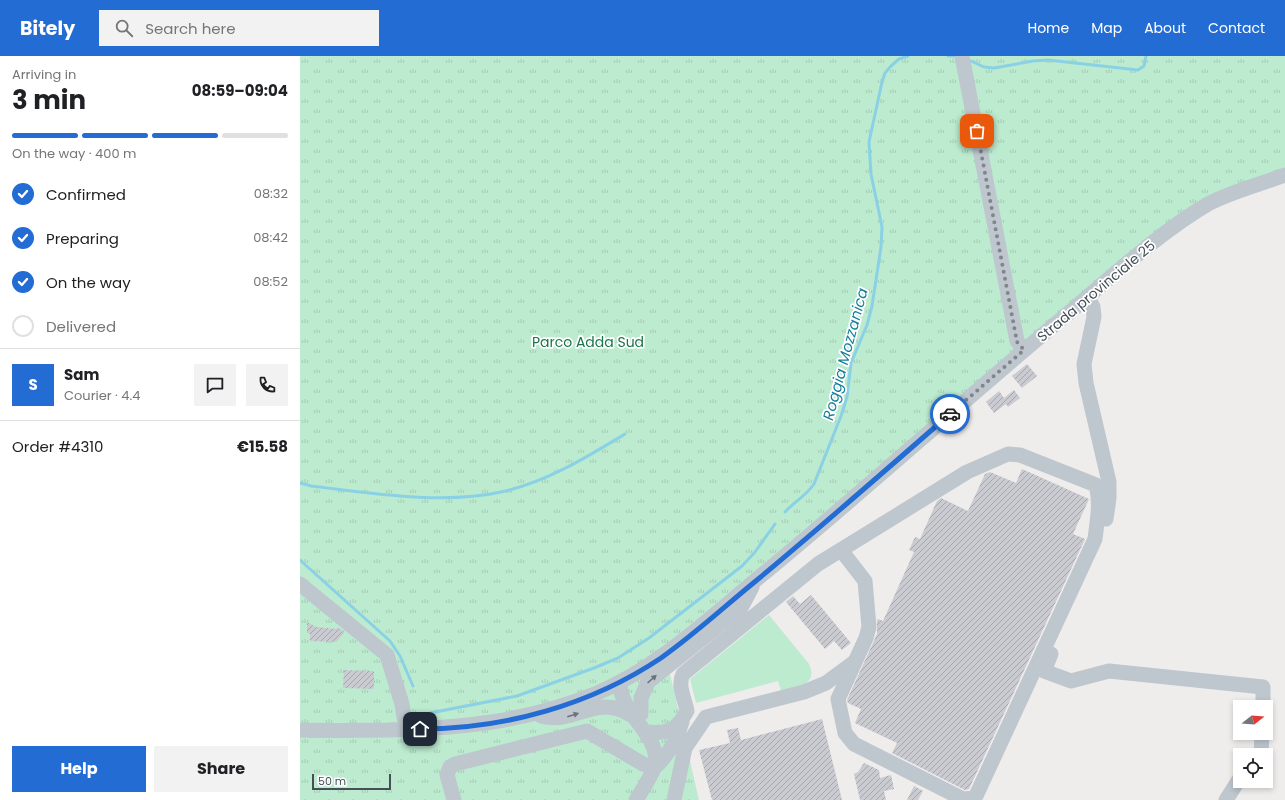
<!DOCTYPE html>
<html lang="en">
<head>
<meta charset="utf-8">
<style>
	:root { --surface:#fff; --page:#f2f2f2; --text:#202124; --muted:#757577; --line:#e0e0e0; --accent:#236cd3 }
	body { margin:0; font-family:Poppins,sans-serif; background:var(--page); color:var(--text); height:100vh; display:flex; flex-direction:column; font-size:15px; white-space:nowrap }
	* { box-sizing:border-box; margin:0 }
	p { font-size:13px; color:var(--muted) }
	.icon { flex:none; width:22px; height:22px; fill:none; stroke:currentColor; stroke-width:2; stroke-linecap:round; stroke-linejoin:round }
	.map { position:relative; flex:1; overflow:hidden }
	.panel { display:flex; flex-direction:column; background:var(--surface); width:300px }
	.panel>* { flex:none }
	.needle { width:26px; rotate:73deg }
	.controls { position:absolute; left:933px; top:644px; display:grid; gap:8px }
	.controls a { display:grid; place-items:center; width:40px; height:40px; border-radius:0px; background:var(--surface); box-shadow:0 2px 6px #0003; font-size:20px }
	.scale { position:absolute; left:12px; bottom:10px; width:79px; box-sizing:border-box; padding-left:4px; border:2px solid #464f58; border-top:0; font-size:11px; line-height:14px; white-space:nowrap; color:#464f58; -webkit-text-stroke:3px #fff; paint-order:stroke }
	.pin { position:absolute; display:grid; place-items:center; width:34px; height:34px; color:#fff; margin:-17px; border-radius:8px; box-shadow:0 2px 6px #0006 }
	.courier { position:absolute; display:grid; place-items:center; width:40px; height:40px; margin:-20px; border:3px solid #236cd3; border-radius:50%; background:#fff; color:#222; box-shadow:0 1px 5px #0007 }
	.overview em { font-style:normal; font-weight:700 }
	.overview div { display:flex; flex-direction:column-reverse }
	.overview { display:flex; align-items:center; justify-content:space-between; height:68px; padding:0 12px }
	h1 { font-size:26px; font-weight:700; line-height:30px }
	.bar { display:grid; grid-template-columns:repeat(4,1fr); gap:6px 4px; align-content:center; height:48px; padding:0 12px }
	.bar i { height:5px; border-radius:3px; background:var(--line) }
	.bar .current { background:var(--accent) }
	.bar p { grid-column:span 4 }
	.line { display:flex; align-items:center; gap:10px; padding:0 12px; border-top:1px solid var(--line) }
	.line div { flex:1 }
	.round { display:grid; place-items:center; flex:none; width:42px; height:42px; border-radius:0px; background:var(--page) }
	ol { padding:0 12px; list-style:none }
	li { display:flex; align-items:center; gap:12px; height:44px }
	li p { margin-inline-start:auto }
	li .icon { padding:4px; border-radius:50%; background:var(--accent); color:#fff; stroke-width:4 }
	li:last-child { color:var(--muted) }
	li i { width:22px; height:22px; border:2px solid var(--line); border-radius:50% }
	.action { display:flex; gap:8px; margin-top:auto; padding:8px 12px }
	.action a { flex:1; height:46px; border-radius:0px; background:var(--accent); color:#fff; font-size:16px; font-weight:700; line-height:46px; text-align:center }
	.action a+a { background:var(--page); color:var(--text) }
	header { display:flex; align-items:center; gap:24px; box-sizing:border-box; height:56px; padding:0 20px; background:var(--accent); color:#fff }
	header strong { font-size:19px }
	nav { display:flex; gap:22px; margin-inline-start:auto; font-size:14px }
	.search { width:280px; height:36px; background:var(--page); display:flex; align-items:center; gap:10px; box-sizing:border-box; padding:0 14px; border-radius:0px; color:var(--muted); font-size:15px }
	main { display:flex; flex:1; min-height:0 }
	.map>svg:first-child { display:block }
	.green { fill:#bcebcf }
	.park { fill:url(#park-tufts) }
	.lines { fill:none; stroke-linecap:round; stroke-linejoin:round }
	.stream { stroke:#8bd1e6; stroke-width:3 }
	.building { fill:url(#building-hatch) }
	.minor { stroke:#bec6ce; stroke-width:15 }
	.oneway { fill:#6a737b }
	.done { stroke:#81868c; stroke-width:4; stroke-dasharray:0 7.2 }
	.route { stroke:#236cd3; stroke-width:5 }
	.labels { text-anchor:middle; dominant-baseline:central; stroke-width:3.5; stroke-linejoin:round; paint-order:stroke }
	.street-label { font-size:14px; fill:#464f58; stroke:#fff }
	.park-label { font-size:14px; fill:#1b754a; stroke:#fff }
	.water-label { font-size:15px; font-style:italic; fill:#147e9d; stroke:#fff }
</style>
</head>
<body>
<header>
<strong>Bitely</strong>
<div class="search"><svg class="icon" aria-label="search" viewBox="0 0 24 24"><circle cx="10" cy="10" r="6"/><path d="M15 15l6 6"/></svg>Search here</div>
<nav><a>Home</a><a>Map</a><a>About</a><a>Contact</a></nav>
</header>
<main>
<section class="panel">
<div class="overview"><div><h1>3 min</h1><p>Arriving in</p></div><em>08:59–09:04</em></div>
<div class="bar"><i class="current"></i><i class="current"></i><i class="current"></i><i></i><p>On the way · 400 m</p></div>
<ol>
<li><svg class="icon" aria-label="check" viewBox="0 0 24 24"><path d="M5 12l5 5 9-10"/></svg>Confirmed<p>08:32</p></li>
<li><svg class="icon" aria-label="check" viewBox="0 0 24 24"><path d="M5 12l5 5 9-10"/></svg>Preparing<p>08:42</p></li>
<li><svg class="icon" aria-label="check" viewBox="0 0 24 24"><path d="M5 12l5 5 9-10"/></svg>On the way<p>08:52</p></li>
<li><i></i>Delivered</li>
</ol>
<div class="line" style="height:72px"><b class="round" style="background:var(--accent);color:#fff">S</b><div><b>Sam</b><p>Courier · 4.4</p></div><a class="round"><svg class="icon" aria-label="chat" viewBox="0 0 24 24"><path d="M4 5h16v11H9l-5 4z"/></svg></a><a class="round"><svg class="icon" aria-label="phone" viewBox="0 0 24 24"><path d="M5 4h4l2 5-3 2q2 4 5 5l2-3 5 2v4C11 20 4 13 5 4z"/></svg></a></div>
<div class="line" style="height:52px"><div>Order #4310</div><b>€15.58</b></div>
<div class="action"><a>Help</a><a>Share</a></div>
</section>
<div class="map">
<svg width="985" height="744" viewBox="0 0 985 744">
	<defs>
		<pattern id="park-tufts" width="24" height="20" patternUnits="userSpaceOnUse"><rect width="24" height="20" fill="#bcebcf"/><path d="M3 7l-1-3M5 7V3M7 7l1-3M15 17l-1-3M17 17v-4M19 17l1-3" fill="none" stroke="#a3cbb4"/></pattern>
		<pattern id="building-hatch" width="6" height="6" patternUnits="userSpaceOnUse"><rect width="6" height="6" fill="#cacbd1"/><path d="M-1 1l2-2M0 6l6-6M5 7l2-2" fill="none" stroke="#a6a7ac"/></pattern>
	</defs>
	<rect width="100%" height="100%" fill="#efecec"/>
	<!-- green -->
	<path class="green" d="M469 559 509 608C519 629 496 631 481 635L478 625 396 647 390 623Z"/>
	<!-- park -->
	<polygon class="park" points="0,0 985,0 985,114 911,142 364,592 399,744 0,744"/>
	<g class="lines">
		<!-- stream -->
		<g class="stream">
			<polyline points="648,0 654,0"/>
			<polyline points="671,5 684,11 694,12 733,5 748,4 838,14 844,10 846,0"/>
			<path d="M0 427 11 430C70 437 143 449 201 436 245 427 287 401 325 378"/>
			<path d="M485 456C495 445 506 440 514 428L541 360 547 341 551 307 567 269 572 250 581 191 582 171 571 118 569 86 582 26 585 17 591 10 599 3 608 0"/>
			<polyline points="0,504 90,585 100,600 113,630"/>
			<polyline points="130,657 217,640 294,612 318,602 349,582 442,510 455,496 475,468"/>
		</g>
	</g>
	<!-- building -->
	<g class="building">
		<polygon points="727,308 737,320 722,332 712,320"/>
		<polygon points="714,334 720,342 708,351 706,348 694,357 686,346 699,335 704,342"/>
		<polygon points="722,413 789,443 773,478 785,483 669,733 665,734 592,697 597,687 555,667 561,653 548,647 547,644 577,578 577,564 578,563 583,565 614,496 609,494 615,481 620,483 637,445 641,442 668,455 685,418 690,416 716,427"/>
		<polygon points="511,539 551,587 542,594 534,585 525,593 486,546 493,540 500,548"/>
		<polygon points="7,566 16,571 36,573 38,571 44,577 36,586 10,585 10,578 7,577"/>
		<polygon points="44,614 74,615 74,633 43,632"/>
		<polygon points="522,663 542,744 412,744 399,694 430,687 427,674 438,672 441,684"/>
		<polygon points="564,707 579,714 580,722 591,719 594,733 584,735 586,744 560,744 554,718 558,716"/>
		<polygon points="614,730 623,735 618,744 607,744"/>
	</g>
	<g class="lines">
		<!-- minor -->
		<g class="minor">
			<polyline points="662,0 717,285 724,294"/>
			<polyline points="788,241 793,251 794,261 784,308 786,327 809,426 809,442 806,463"/>
			<polyline points="0,528 87,599 102,648 106,673"/>
			<polyline points="751,598 744,615 771,625 809,615 963,631 963,651"/>
			<path d="M320 626C319 659 365 682 354 712 350 723 342 734 336 744"/>
			<polyline points="341,658 341,642 348,626 441,552 452,531"/>
			<path d="M241 660C277 669 294 637 331 659"/>
			<path d="M0 674C29 675 59 674 88 674 162 672 225 666 295 638 357 612 406 565 457 523 561 438 661 346 765 260 811 222 857 178 908 148 930 136 961 128 985 119"/>
			<path d="M346 676C368 678 376 675 387 655 385 643 377 630 383 618L518 508 667 416 708 398 720 399 796 429C801 447 797 465 795 483L675 742 663 743 554 688 545 677 538 643 566 582 569 571 565 525 541 494"/>
			<polyline points="961,699 962,677"/>
			<path d="M354 712C368 700 377 683 382 666"/>
			<polyline points="154,744 147,719 150,711 155,708 287,675 343,708 354,712"/>
			<polyline points="374,744 385,692 406,661 504,636 526,627 553,607"/>
			<polyline points="926,744 940,722"/>
		</g>
	</g>
	<!-- one-way arrows -->
	<defs><path id="oneway-solid" d="M-6-.8H1V-3.2L6.5 0L1 3.2V.8H-6Z"/></defs>
	<g class="oneway">
		<use href="#oneway-solid" transform="translate(352 623) rotate(-42)"/>
		<use href="#oneway-solid" transform="translate(273 659) rotate(-17)"/>
	</g>
	<g class="lines">
		<!-- done -->
		<polyline class="done" points="650,358 724,294 717,286 677,75"/>
		<!-- route -->
		<path class="route" d="M120 673C204 673 291 649 361 602 395 578 425 550 457 524 522 470 586 414 650 358"/>
	</g>
	<g class="labels">
		<!-- street labels -->
		<g class="street-label">
			<text transform="translate(796 235) rotate(-40)">Strada provinciale 25</text>
		</g>
		<!-- park labels -->
		<g class="park-label">
			<text x="288" y="286">Parco Adda Sud</text>
		</g>
		<!-- water labels -->
		<g class="water-label">
			<text transform="translate(545 298) rotate(-75)">Roggia Mozzanica</text>
		</g>
	</g>
</svg>
<div class="controls">
<a><svg class="needle" viewBox="-14 -14 28 28"><path d="M0-13l5 13h-10z" fill="#e53935"/><path d="M0 13l5-13h-10z" fill="#757577"/></svg></a>
<a><svg class="icon" aria-label="locate" viewBox="0 0 24 24"><circle cx="12" cy="12" r="6"/><path d="M12 2v4M12 18v4M2 12h4M18 12h4"/></svg></a>
</div>
<div class="scale">50 m</div>
<div class="pin" style="left:677px;top:75px;background:#ea580c"><svg class="icon" aria-label="bag" viewBox="0 0 24 24"><path d="M5 8h14l-1 12H6zM9 8a3 3 0 0 1 6 0"/></svg></div>
<div class="pin" style="left:120px;top:673px;background:#1f2937"><svg class="icon" aria-label="home" viewBox="0 0 24 24"><path d="M3 11l9-7 9 7M6 9v11h12V9"/></svg></div>
<div class="courier" style="left:650px;top:358px"><svg class="icon" aria-label="car" viewBox="0 0 24 24"><path d="M5 17H2v-5l4-1 3-4h7l3 4 3 1v5h-3M9 17h6M6 11h13"/><circle cx="7" cy="17" r="2"/><circle cx="17" cy="17" r="2"/></svg></div>
</div>
</main>
</body>
</html>
